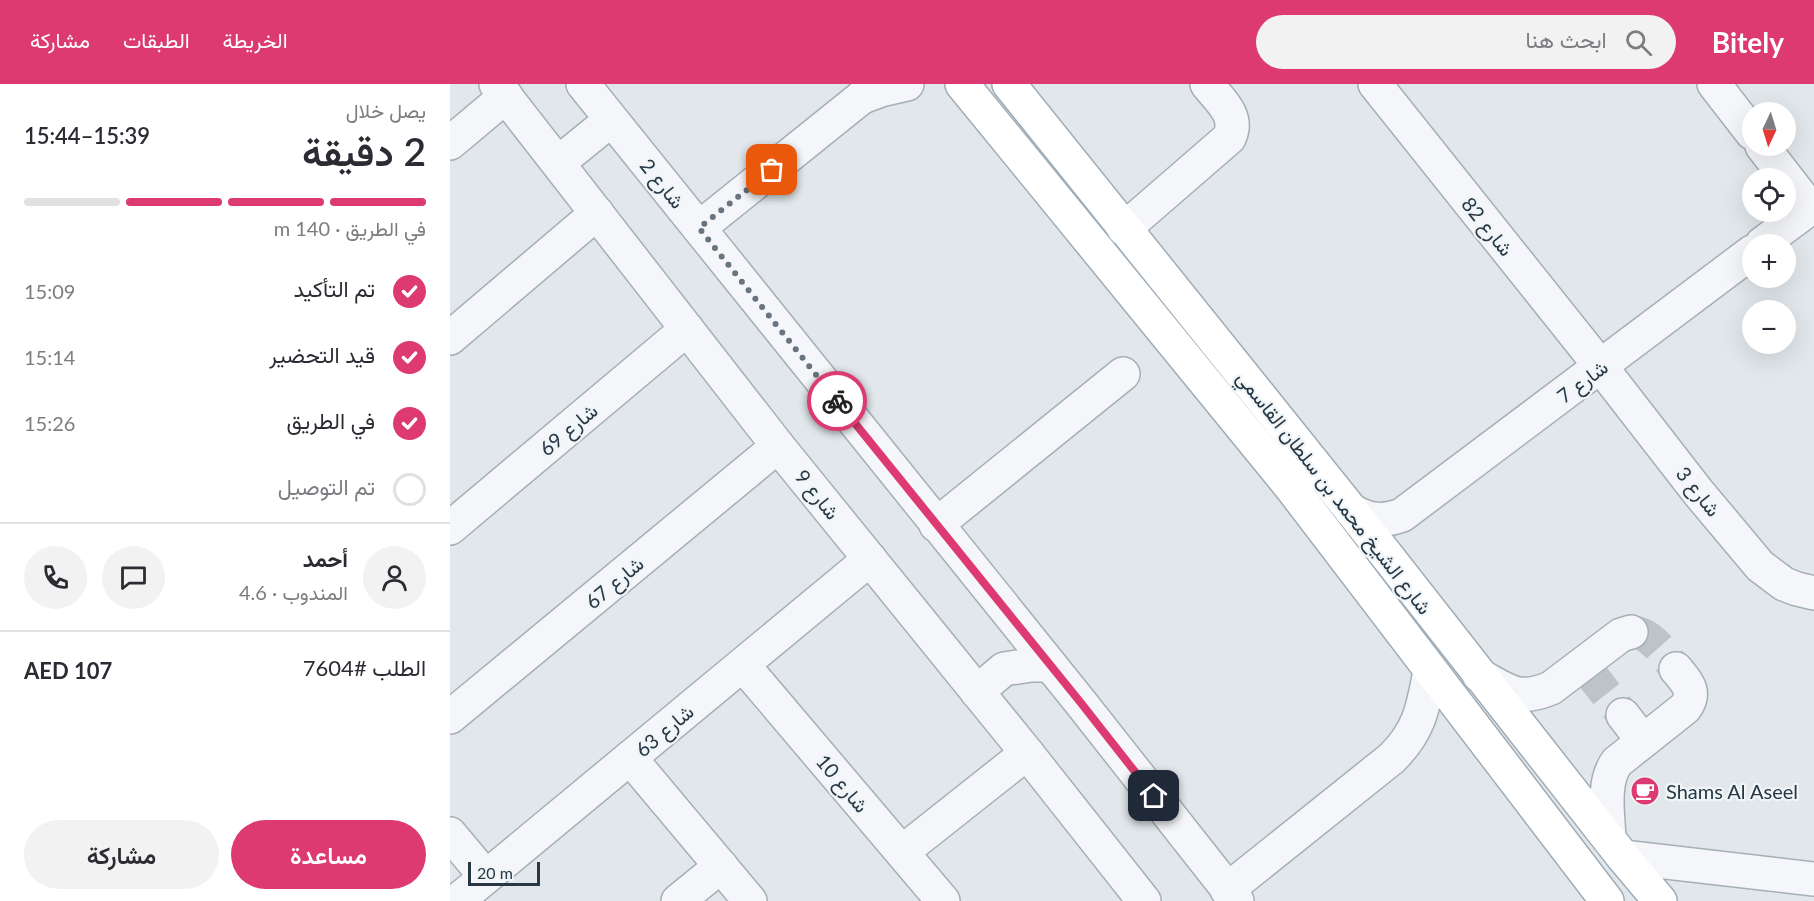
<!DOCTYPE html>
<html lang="ar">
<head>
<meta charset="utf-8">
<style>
	:root { --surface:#fff; --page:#f2f2f3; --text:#2b2b33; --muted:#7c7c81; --line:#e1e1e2; --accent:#dc3a71 }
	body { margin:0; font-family:Lato,Vazirmatn,sans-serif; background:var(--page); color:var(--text); direction:rtl; height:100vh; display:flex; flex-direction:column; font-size:22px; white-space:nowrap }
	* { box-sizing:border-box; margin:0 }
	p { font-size:20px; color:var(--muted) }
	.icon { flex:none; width:33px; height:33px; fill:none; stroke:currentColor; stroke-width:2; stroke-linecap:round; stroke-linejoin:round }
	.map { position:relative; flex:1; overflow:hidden; direction:ltr }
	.side { display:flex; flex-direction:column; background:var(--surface); width:450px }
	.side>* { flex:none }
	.needle { width:39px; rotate:184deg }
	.tools { position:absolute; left:1292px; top:18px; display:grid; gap:12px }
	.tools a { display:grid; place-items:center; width:54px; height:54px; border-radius:50%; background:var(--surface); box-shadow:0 6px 24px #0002; font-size:30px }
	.scale { position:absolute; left:18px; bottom:15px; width:72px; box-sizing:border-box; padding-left:6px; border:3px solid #273744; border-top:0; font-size:16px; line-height:21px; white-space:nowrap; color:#273744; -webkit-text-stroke:4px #f0f5f8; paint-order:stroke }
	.pin { position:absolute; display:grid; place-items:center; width:51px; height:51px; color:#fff; margin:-26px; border-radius:12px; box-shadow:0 3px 9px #0006 }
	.courier { position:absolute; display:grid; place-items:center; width:60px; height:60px; margin:-30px; border:4px solid #dc3a71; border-radius:50%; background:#fff; color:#222; box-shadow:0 2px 8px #0007 }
	.overview em { font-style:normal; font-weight:600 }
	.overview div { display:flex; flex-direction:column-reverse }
	.overview { display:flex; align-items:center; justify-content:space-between; height:102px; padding:0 24px }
	h1 { font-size:39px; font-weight:600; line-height:45px }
	.bar { display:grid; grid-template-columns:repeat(4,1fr); gap:9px 6px; align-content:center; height:72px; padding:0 24px }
	.bar i { height:8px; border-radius:4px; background:var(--line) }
	.bar .on { background:var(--accent) }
	.bar p { grid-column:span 4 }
	.line { display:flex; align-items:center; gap:15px; padding:0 24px; border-top:2px solid var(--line) }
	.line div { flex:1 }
	.round { display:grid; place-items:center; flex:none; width:63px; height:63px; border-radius:32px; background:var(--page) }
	ol { padding:0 24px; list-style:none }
	li { display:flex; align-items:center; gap:18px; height:66px }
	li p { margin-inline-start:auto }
	li .icon { padding:6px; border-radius:50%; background:var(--accent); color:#fff; stroke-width:4 }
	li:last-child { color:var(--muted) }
	li i { width:33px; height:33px; border:3px solid var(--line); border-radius:50% }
	.button { display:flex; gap:12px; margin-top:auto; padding:12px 24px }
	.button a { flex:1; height:69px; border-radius:36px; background:var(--accent); color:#fff; font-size:24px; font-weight:600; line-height:69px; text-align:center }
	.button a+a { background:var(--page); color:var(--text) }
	header { display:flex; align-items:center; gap:36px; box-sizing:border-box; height:84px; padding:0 30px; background:var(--accent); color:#fff }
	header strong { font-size:28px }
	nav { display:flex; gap:33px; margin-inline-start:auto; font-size:21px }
	.search { width:420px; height:54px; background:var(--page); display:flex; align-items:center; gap:15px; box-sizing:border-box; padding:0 21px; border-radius:33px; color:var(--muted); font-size:22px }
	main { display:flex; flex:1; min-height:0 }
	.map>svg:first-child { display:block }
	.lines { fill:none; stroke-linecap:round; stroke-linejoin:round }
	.minor-tunnel { stroke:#bcc4ca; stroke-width:33; stroke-dasharray:33 16; stroke-linecap:butt }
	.minor-casing { stroke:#a5afb6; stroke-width:36 }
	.major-casing { stroke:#9fadb8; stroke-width:36 }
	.minor { stroke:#f4f6f9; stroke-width:33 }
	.major { stroke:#fff; stroke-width:33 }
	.done { stroke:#68757e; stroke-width:6; stroke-dasharray:0 10.8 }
	.route { stroke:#dc3a71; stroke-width:8 }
	.labels { text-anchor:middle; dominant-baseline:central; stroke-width:4.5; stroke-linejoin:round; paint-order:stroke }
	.street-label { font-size:20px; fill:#273744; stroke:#f0f5f8 }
	.poi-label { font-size:20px; fill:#273744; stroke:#f0f5f8; text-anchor:start }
</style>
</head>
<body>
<header>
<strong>Bitely</strong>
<div class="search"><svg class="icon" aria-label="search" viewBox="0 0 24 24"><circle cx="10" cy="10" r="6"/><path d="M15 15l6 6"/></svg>ابحث هنا</div>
<nav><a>الخريطة</a><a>الطبقات</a><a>مشاركة</a></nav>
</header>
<main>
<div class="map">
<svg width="1364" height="817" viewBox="0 0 1364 817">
	<rect width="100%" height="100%" fill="#e1e7eb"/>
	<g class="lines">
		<!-- minor-tunnel -->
		<g class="minor-tunnel">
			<path d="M1181 548C1202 548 1214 571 1226 585"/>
			<polyline points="1136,584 1173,631"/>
		</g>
		<!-- minor casing -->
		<g class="minor-casing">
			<g id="minor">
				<polyline points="46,0 328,362 577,669 694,817"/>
				<polyline points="133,0 631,619 787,817"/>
				<polyline points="925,0 1151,283 1248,408 1310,482 1334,500 1347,505 1364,509"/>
				<polyline points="1264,0 1302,49"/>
				<polyline points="412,13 431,6 457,0"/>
				<polyline points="0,59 56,12"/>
				<polyline points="1312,62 1360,124"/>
				<polyline points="108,79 161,36"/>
				<polyline points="249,144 412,13 423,0"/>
				<path d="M674 145 779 54C790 32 770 17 757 0"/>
				<polyline points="1312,160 1364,121"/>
				<polyline points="0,254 147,129"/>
				<path d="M901 426C919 437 933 438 952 431L1302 168"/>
				<polyline points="486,441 673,290"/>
				<polyline points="0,444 237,245"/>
				<polyline points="293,581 493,817"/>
				<path d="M1029 591C1058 607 1068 618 1101 604L1171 551 1181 548"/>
				<polyline points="527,608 554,585 581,581 600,581"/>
				<polyline points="1173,631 1193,657"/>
				<polyline points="0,633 328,362"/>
				<polyline points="180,674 300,817"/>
				<polyline points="0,750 36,793"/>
				<path d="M1159 754C1158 730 1152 698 1167 678L1235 624C1247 608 1237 598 1226 585"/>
				<polyline points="452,768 577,669"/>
				<polyline points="1173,773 1364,795"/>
				<path d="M777 806 942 674C970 646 973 624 980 587"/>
				<polyline points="7,817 420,475"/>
				<polyline points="228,817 271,782"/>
			</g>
		</g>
		<!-- major casing -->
		<g class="major-casing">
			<g id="major">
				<polyline points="512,0 841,403 1157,817"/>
				<polyline points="559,0 901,426 1173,773 1210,817"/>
			</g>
		</g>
		<!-- minor -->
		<use href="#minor" class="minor"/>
		<!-- major -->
		<use href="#major" class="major"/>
	</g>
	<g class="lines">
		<!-- done -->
		<polyline class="done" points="322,86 249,144 387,317"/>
		<!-- route -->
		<polyline class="route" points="387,317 631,619 704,712"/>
	</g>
	<!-- icons -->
	<defs>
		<g id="cafe-disc" transform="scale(1.5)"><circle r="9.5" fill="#dc3a71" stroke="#f0f5f8"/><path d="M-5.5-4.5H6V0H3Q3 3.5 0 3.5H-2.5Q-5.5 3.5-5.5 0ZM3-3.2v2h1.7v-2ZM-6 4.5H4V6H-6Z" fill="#fff"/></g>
	</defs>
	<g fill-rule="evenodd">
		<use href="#cafe-disc" x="1195" y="707"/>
	</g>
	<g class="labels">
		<!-- street labels -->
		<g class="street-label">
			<text transform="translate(213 99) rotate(51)">شارع 2</text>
			<text transform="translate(1038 142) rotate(51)">شارع 82</text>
			<text transform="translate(1132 297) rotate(-37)">شارع 7</text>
			<text transform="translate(118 345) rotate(-40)">شارع 69</text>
			<text transform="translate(1249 407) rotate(51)">شارع 3</text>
			<text transform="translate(885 408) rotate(52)">شارع الشيخ محمد بن سلطان القاسمي</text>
			<text transform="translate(368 410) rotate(51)">شارع 9</text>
			<text transform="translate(164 498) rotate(-40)">شارع 67</text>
			<text transform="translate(214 646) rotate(-40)">شارع 63</text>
			<text transform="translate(393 699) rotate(50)">شارع 10</text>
		</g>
		<!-- poi labels -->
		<g class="poi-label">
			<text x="1216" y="707">Shams Al Aseel</text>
		</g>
	</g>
</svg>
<div class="tools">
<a><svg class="needle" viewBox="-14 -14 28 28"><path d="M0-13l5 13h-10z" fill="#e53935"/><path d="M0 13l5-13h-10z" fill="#7c7c81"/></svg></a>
<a><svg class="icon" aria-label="locate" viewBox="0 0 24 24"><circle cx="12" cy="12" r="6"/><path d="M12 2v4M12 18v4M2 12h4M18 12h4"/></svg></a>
<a>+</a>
<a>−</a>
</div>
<div class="scale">20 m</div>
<div class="pin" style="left:322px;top:86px;background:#ea580c"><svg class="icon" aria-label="bag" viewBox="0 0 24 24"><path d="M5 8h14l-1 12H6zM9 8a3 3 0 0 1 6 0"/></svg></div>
<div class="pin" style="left:704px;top:712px;background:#1f2937"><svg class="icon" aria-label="home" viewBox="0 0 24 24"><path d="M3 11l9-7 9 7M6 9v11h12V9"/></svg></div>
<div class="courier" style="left:387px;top:317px"><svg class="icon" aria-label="bike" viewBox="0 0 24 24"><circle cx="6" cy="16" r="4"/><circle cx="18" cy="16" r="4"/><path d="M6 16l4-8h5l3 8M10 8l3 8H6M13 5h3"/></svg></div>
</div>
<section class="side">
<div class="overview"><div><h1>2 دقيقة</h1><p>يصل خلال</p></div><em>15:39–15:44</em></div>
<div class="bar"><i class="on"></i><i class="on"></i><i class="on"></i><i></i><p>في الطريق · 140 m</p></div>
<ol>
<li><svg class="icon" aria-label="check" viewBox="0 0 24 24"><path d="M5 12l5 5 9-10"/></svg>تم التأكيد<p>15:09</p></li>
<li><svg class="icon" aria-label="check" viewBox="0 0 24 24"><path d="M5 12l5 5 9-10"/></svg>قيد التحضير<p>15:14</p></li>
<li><svg class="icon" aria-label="check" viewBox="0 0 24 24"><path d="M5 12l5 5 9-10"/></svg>في الطريق<p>15:26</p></li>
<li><i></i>تم التوصيل</li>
</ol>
<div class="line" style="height:108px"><a class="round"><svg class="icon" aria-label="person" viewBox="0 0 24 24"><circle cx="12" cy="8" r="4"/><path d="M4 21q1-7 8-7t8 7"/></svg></a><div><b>أحمد</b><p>المندوب · 4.6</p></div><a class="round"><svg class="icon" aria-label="chat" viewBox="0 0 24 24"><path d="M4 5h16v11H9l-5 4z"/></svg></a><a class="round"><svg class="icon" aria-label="phone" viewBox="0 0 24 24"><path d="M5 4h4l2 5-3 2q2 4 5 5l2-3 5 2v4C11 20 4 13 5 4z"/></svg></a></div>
<div class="line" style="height:78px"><div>الطلب #7604</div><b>AED 107</b></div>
<div class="button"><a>مساعدة</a><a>مشاركة</a></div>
</section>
</main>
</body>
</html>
